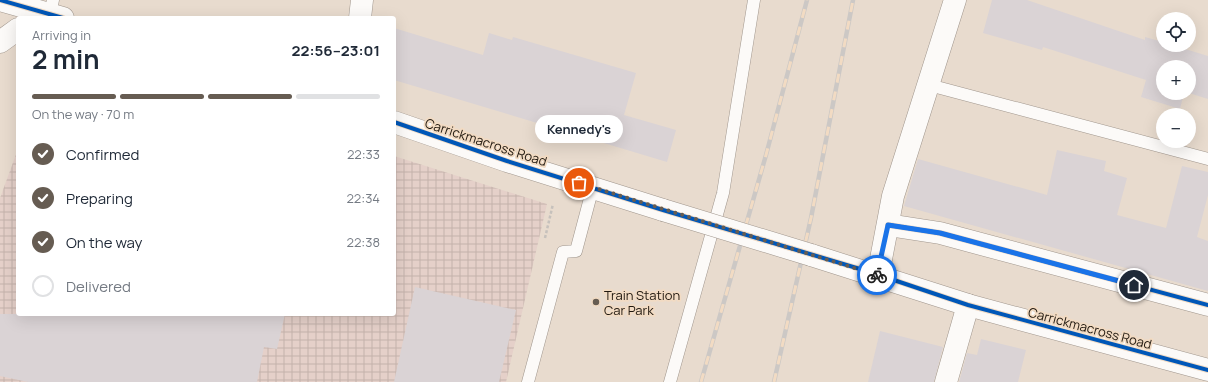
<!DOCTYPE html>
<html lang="en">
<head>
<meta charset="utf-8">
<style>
	:root { --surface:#fff; --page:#f6f6f7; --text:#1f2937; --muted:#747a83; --line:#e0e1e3; --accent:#665c52 }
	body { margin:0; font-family:Manrope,sans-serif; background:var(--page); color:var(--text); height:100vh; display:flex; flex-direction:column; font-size:15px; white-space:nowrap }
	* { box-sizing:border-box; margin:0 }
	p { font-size:13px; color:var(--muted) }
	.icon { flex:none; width:22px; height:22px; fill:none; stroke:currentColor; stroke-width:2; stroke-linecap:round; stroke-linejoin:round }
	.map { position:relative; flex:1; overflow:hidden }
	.sheet { position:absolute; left:16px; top:16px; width:380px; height:300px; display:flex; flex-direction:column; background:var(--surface); border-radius:4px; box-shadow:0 4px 16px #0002 }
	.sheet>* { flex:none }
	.controls { position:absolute; left:1156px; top:12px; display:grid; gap:8px }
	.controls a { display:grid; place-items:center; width:40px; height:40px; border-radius:50%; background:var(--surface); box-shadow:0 4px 16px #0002; font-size:20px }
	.pin { position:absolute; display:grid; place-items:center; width:34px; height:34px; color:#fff; margin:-17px; border:2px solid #fff; border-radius:50%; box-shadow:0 1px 4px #0007 }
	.courier { position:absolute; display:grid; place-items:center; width:40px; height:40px; margin:-20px; border:3px solid #1a73e8; border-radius:50%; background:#fff; color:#222; box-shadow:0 1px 5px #0007 }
	.bubble { position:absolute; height:28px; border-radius:14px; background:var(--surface); box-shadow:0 4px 16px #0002; font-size:13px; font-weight:700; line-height:28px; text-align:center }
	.overview em { font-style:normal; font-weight:700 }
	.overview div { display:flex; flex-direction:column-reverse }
	.overview { display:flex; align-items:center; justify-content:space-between; height:68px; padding:0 16px }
	h1 { font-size:26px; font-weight:700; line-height:30px }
	.bar { display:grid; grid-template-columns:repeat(4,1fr); gap:6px 4px; align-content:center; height:48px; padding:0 16px }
	.bar i { height:5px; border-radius:3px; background:var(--line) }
	.bar .active { background:var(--accent) }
	.bar p { grid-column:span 4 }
	ol { padding:0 16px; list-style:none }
	li { display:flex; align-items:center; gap:12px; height:44px }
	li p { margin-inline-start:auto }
	li .icon { padding:4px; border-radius:50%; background:var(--accent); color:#fff; stroke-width:4 }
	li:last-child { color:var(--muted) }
	li i { width:22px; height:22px; border:2px solid var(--line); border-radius:50% }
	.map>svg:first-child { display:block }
	.industrial { fill:url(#industrial-grid) }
	.building { fill:#dad3d5 }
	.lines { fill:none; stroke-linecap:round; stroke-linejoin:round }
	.lane-casing { stroke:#a0968d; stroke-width:13 }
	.street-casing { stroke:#a0968d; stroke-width:23 }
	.secondary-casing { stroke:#a0968d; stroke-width:23 }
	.path { stroke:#c6c1bc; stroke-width:2.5; stroke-dasharray:3 2; stroke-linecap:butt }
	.lane { stroke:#fcfaf8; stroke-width:12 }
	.street { stroke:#fcfaf8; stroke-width:22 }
	.secondary { stroke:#fcfaf8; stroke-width:22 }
	.rail-casing { stroke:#ccc8c5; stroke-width:4.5 }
	.rail { stroke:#f2dbc3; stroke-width:3; stroke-dasharray:9; stroke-linecap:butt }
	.secondary-bridge-casing { stroke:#a0968d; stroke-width:23; stroke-linecap:butt }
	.secondary-bridge { stroke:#fcfaf8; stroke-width:22 }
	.cycleway-casing { stroke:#f2dbc3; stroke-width:6 }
	.cycleway { stroke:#0057b8; stroke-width:4 }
	.done { stroke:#665c52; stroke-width:4; stroke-dasharray:0 7.2 }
	.route { stroke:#1a73e8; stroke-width:5 }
	.poi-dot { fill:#665c52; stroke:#f2dbc3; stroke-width:1.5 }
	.labels { text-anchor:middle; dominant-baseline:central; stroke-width:3.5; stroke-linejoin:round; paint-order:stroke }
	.street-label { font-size:13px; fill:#20180f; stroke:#f2dbc3 }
	.poi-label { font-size:13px; fill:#20180f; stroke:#f2dbc3; text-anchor:start }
</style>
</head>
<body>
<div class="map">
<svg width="1208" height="382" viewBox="0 0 1208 382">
	<defs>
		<pattern id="industrial-grid" width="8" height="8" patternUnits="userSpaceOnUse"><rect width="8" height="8" fill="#e5d0c9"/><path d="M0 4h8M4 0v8" fill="none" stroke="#c4b2ab"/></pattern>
	</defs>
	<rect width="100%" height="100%" fill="#e8dbce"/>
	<!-- industrial -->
	<polygon class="industrial" points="18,149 18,314 394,314 394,156 547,204 506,382 0,382 0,198"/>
	<!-- building -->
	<g class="building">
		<polygon points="992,0 1027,0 1145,40 1145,37 1163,42 1163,45 1172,45 1208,56 1208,99 1189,93 1189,67 1163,67 1163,93 1184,93 1180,109 1141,97 1146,80 1043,47 1042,50 983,33"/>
		<polygon points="394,28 483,55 489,33 512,40 513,37 636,73 624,115 676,130 667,162 394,80"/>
		<polygon points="1057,150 1106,161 1104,171 1127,178 1117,215 1166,228 1182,166 1208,172 1208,195 1197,237 1208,241 1208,291 904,206 918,159 1047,195"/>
		<polygon points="415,287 516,310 499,382 394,382"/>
		<polygon points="0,314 285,314 277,349 264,347 257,382 28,382 0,376"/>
		<polygon points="880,331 943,347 934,382 868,382"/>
		<polygon points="981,339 1026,350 1018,382 959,382 967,353 977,355"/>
	</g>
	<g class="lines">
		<!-- lane casing -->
		<g class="lane-casing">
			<g id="lane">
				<polyline points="50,14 53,0"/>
				<polyline points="929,85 1208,159"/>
				<polyline points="528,382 563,252 576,251 593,187"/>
				<polyline points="670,382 723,193 754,0"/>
			</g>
		</g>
		<!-- street casing -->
		<g class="street-casing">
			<g id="street">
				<polyline points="0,42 18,29"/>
				<polyline points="888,225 940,233 1208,305"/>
				<polyline points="878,275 893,196 955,0"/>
				<polyline points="946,382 968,305"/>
			</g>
		</g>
		<!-- secondary casing -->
		<g class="secondary-casing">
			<g id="secondary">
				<polyline points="0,0 63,18"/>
				<polyline points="360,18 362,0"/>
				<polyline points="394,122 507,161 663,210"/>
				<polyline points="811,255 968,305 1208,370"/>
			</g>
		</g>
		<!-- path -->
		<polyline class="path" points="545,238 553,204"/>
		<!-- lane -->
		<use href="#lane" class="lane"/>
		<!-- street -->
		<use href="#street" class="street"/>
		<!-- secondary -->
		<use href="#secondary" class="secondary"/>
		<!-- rail casing -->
		<g class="rail-casing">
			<g id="rail">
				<polyline points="701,382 766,155 807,0"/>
				<polyline points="774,382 811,218 853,0"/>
			</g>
		</g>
		<!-- rail -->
		<use href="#rail" class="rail"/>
		<!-- secondary-bridge casing -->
		<g class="secondary-bridge-casing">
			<polyline id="secondary-bridge" points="663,210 811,255"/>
		</g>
		<!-- secondary-bridge -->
		<use href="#secondary-bridge" class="secondary-bridge"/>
		<!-- cycleway casing -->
		<g class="cycleway-casing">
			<g id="cycleway">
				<polyline points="0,0 63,18"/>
				<polyline points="394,122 507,161 663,210 870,272 968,305 1208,370"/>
				<polyline points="888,225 940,233 1208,305"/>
			</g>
		</g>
		<!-- cycleway -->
		<use href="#cycleway" class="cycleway"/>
	</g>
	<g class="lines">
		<!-- done -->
		<polyline class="done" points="579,183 877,275"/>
		<!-- route -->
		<polyline class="route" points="877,275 888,225 940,233 1134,285"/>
	</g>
	<!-- markers -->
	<circle class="poi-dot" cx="596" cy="302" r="4"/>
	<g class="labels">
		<!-- street labels -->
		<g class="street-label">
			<text transform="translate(486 142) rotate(18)">Carrickmacross Road</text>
			<text transform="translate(1090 328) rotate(15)">Carrickmacross Road</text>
		</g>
		<!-- poi labels -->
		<g class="poi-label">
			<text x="604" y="295">Train Station<tspan x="604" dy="15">Car Park</tspan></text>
		</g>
	</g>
</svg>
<div class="controls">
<a><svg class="icon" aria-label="locate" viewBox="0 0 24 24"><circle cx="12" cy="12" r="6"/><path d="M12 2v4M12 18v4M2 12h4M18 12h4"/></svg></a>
<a>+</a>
<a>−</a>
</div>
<div class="pin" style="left:579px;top:183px;background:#ea580c"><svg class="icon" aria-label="bag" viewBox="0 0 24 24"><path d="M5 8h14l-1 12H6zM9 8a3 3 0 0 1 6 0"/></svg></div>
<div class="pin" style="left:1134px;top:285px;background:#1f2937"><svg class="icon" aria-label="home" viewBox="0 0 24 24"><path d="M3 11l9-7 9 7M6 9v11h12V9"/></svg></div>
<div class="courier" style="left:877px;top:275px"><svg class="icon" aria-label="bike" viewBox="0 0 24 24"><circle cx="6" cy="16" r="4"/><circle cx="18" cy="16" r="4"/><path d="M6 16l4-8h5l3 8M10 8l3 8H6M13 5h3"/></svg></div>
<div class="bubble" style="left:535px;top:115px;width:88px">Kennedy's</div>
<section class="sheet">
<div class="overview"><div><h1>2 min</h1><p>Arriving in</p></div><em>22:56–23:01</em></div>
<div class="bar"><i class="active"></i><i class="active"></i><i class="active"></i><i></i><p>On the way · 70 m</p></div>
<ol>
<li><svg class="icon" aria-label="check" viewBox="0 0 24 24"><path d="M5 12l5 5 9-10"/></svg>Confirmed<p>22:33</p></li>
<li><svg class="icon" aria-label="check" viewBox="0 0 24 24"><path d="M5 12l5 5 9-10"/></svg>Preparing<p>22:34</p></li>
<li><svg class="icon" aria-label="check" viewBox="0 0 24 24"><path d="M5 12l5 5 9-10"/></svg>On the way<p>22:38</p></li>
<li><i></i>Delivered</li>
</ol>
</section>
</div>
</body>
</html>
